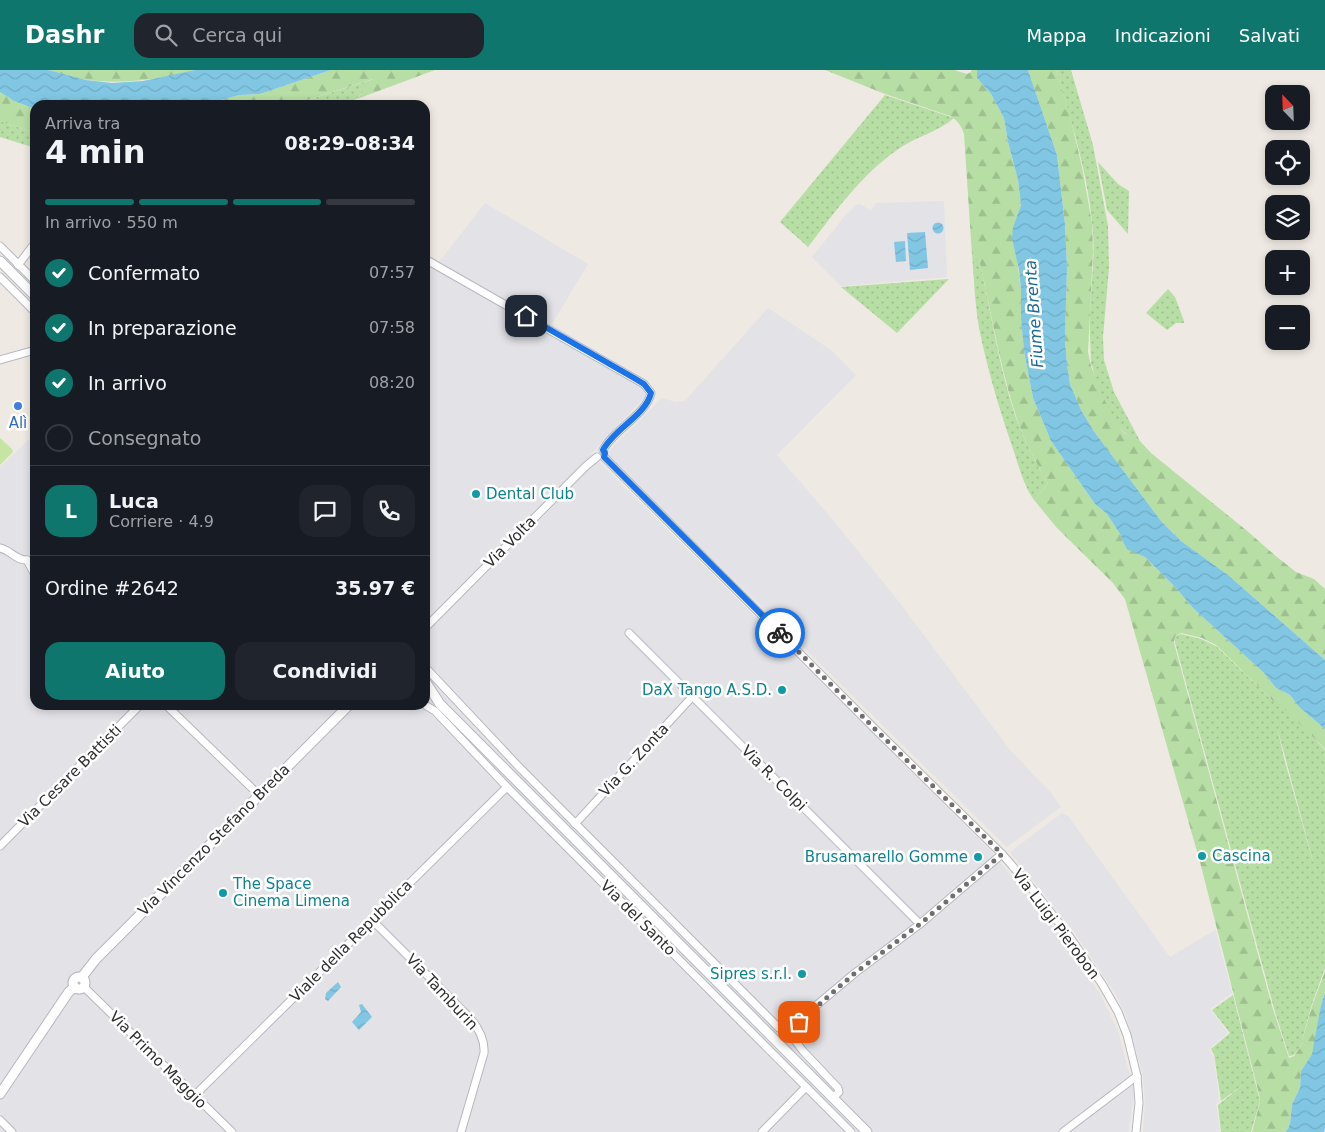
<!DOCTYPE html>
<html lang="it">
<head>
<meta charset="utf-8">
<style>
	:root { --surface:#171b24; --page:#20242c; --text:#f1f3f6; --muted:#9ea1a6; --line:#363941; --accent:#0f766e }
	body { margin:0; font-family:"DejaVu Sans",sans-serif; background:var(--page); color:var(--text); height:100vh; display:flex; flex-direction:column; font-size:19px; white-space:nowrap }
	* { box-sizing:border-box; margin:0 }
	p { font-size:16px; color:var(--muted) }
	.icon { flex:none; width:28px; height:28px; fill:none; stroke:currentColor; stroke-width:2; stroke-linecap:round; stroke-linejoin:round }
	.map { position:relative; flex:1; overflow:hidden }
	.side { position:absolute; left:30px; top:30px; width:400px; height:610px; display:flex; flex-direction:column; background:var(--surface); border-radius:15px; box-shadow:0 2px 8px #0003 }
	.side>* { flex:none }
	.needle { width:32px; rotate:337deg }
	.controls { position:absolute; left:1265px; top:15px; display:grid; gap:10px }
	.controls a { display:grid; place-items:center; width:45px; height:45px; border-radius:10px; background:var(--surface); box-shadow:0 2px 8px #0003; font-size:25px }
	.pin { position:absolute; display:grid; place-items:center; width:42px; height:42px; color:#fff; margin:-21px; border-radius:10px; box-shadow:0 2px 8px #0006 }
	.courier { position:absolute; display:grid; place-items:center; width:50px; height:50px; margin:-25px; border:4px solid #1a73e8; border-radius:50%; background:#fff; color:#222; box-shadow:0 1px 6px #0007 }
	.summary em { font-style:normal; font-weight:800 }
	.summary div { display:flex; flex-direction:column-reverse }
	.summary { display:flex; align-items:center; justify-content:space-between; height:85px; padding:0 15px }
	h1 { font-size:32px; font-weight:800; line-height:38px }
	.bar { display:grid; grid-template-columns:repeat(4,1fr); gap:8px 5px; align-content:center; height:60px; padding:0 15px }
	.bar i { height:6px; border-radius:4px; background:var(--line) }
	.bar .selected { background:var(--accent) }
	.bar p { grid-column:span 4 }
	.line { display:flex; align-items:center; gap:12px; padding:0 15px; border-top:1px solid var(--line) }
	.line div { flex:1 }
	.round { display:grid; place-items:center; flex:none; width:52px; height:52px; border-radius:15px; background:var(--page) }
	ol { padding:0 15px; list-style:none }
	li { display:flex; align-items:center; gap:15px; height:55px }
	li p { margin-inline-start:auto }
	li .icon { padding:5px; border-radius:50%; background:var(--accent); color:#fff; stroke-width:4 }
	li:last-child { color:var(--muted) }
	li i { width:28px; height:28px; border:2px solid var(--line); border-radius:50% }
	.action { display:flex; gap:10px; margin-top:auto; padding:10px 15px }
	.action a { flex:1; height:58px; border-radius:15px; background:var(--accent); color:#fff; font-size:20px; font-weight:800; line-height:58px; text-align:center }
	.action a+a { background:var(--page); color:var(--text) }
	header { display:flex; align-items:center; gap:30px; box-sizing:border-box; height:70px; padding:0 25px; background:var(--accent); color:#fff }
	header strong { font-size:24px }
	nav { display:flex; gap:28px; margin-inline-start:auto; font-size:18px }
	.search { width:350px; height:45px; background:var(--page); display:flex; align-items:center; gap:12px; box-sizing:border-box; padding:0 18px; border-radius:15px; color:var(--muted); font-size:19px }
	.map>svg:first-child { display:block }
	.industrial { fill:#e3e2e7 }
	.green { fill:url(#green-dots); fill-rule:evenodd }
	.forest { fill:url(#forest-firs) }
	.pitch { fill:#c6e4a2 }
	.water { fill:url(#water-waves) }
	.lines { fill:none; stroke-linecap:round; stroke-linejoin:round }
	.minor-casing { stroke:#b6b8c0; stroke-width:9 }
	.tertiary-casing { stroke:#b6b8c0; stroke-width:11 }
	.minor { stroke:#fff; stroke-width:7 }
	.tertiary { stroke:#fff; stroke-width:9 }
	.done { stroke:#716f6d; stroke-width:5; stroke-dasharray:0 9 }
	.route { stroke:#1a73e8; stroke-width:6 }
	.shop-dot { fill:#3f7fe0; stroke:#fff; stroke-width:2 }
	.culture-dot { fill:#0f9aa8; stroke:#fff; stroke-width:2 }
	.labels { text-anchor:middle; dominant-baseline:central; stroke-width:5; stroke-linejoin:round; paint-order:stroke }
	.shop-label { font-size:15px; fill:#366cbe; stroke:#fff }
	.culture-label { font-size:15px; fill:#0d838f; stroke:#fff; text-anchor:start }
	.street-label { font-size:15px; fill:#2e2e2e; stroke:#fff }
	.water-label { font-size:16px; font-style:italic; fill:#1c6894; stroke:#fff }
</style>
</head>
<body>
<header>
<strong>Dashr</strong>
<div class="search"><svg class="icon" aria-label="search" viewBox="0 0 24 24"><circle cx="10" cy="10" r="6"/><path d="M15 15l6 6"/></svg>Cerca qui</div>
<nav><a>Mappa</a><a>Indicazioni</a><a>Salvati</a></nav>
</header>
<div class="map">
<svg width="1325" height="1062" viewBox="0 0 1325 1062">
	<defs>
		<pattern id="green-dots" width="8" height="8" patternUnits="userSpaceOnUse" patternTransform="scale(1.25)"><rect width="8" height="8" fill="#b7dea5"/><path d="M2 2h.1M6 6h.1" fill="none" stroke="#9ebf8e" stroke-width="1.8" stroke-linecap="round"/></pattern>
		<pattern id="forest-firs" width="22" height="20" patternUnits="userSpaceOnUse" patternTransform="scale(1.25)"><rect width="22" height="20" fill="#b7dea5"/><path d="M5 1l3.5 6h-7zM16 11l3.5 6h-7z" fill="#9ebf8e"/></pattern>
		<pattern id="water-waves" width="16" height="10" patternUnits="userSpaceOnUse" patternTransform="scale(1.25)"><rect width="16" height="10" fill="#81c7e4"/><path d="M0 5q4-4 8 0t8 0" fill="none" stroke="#70abc4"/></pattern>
	</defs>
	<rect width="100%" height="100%" fill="#eee9e2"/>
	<!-- industrial -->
	<g class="industrial">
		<polygon points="944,131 947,207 841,216 812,187 845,146 856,135 860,134 871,141 876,133"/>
		<polygon points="485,133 588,194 552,254 649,314 644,328 591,384 991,781 1061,867 1100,924 1118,961 1134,1021 1129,1062 0,1062 0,397 35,364 35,635 425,635 425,184 439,192"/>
		<polygon points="768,238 831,280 856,305 777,385 833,450 899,532 1010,680 1051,723 1061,737 1007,777 606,384 662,328 676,332 685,331"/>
		<polygon points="1062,743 1068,746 1170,887 1215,860 1215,858 1232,923 1210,939 1228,963 1209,979 1213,985 1216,1004 1219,1031 1216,1034 1220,1062 1143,1062 1145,1030 1142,1001 1127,949 1116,925 1075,863 1010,782"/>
	</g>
	<!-- green -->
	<g class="green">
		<path d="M1056 0H1071L1093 75 1108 156 1109 198 1103 267 1104 290 1114 322 1140 371C1134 368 1127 366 1123 361 1107 344 1096 318 1092 295L1091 296C1091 278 1089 260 1090 242 1091 216 1095 189 1093 163 1089 107 1072 53 1056 0Z"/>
		<path d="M374 9C369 14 360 26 355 30 341 39 309 35 292 35Z"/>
		<path d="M885 25 954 48C939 62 914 67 897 80 861 105 835 142 808 177L780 152Z"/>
		<polygon points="0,51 35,63 35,78 0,67"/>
		<polygon points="1098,92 1118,114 1129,121 1128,164 1107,140"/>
		<path d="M972 185 979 189C991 240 998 294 1015 345 1024 369 1035 392 1048 414L1034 430C1022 413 1018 392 1011 373 998 335 987 297 979 258 975 234 974 209 972 185Z"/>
		<polygon points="949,209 897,263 841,217"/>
		<polygon points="1168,219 1175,227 1184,251 1184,253 1176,253 1167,260 1146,243"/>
		<path d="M1181 564 1201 569 1216 576 1272 630C1292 640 1309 663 1325 680V898L1312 934 1300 978 1294 985 1289 986 1275 942 1175 573V566ZM1277 657 1318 810 1284 688Z"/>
		<polygon points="1233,925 1260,1031 1251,1062 1221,1062 1218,1035 1244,1014 1221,1031 1214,984 1211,979 1230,963 1212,940"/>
	</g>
	<!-- forest -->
	<g class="forest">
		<path d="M48 0H195C146 13 96 18 48 0Z"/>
		<polygon points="331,0 435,0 357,29 373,9 292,35 200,35 240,25 260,24"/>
		<path d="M825 0H954L967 4 971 2V0H977V8L991 24 1004 48 1008 72 1018 110 1021 135 1013 157 1021 220V249L1024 281 1033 328 1051 371 1095 434 1107 444 1120 464 1123 472 1127 478 1145 487 1176 518 1193 538 1264 603 1276 618 1290 625 1299 637 1325 659V679L1288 642 1272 630 1216 575 1202 568 1181 563 1175 566 1174 573 1272 936 1289 988 1294 986 1300 978 1312 936 1325 901V923L1321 935 1316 970 1312 984 1301 1001 1300 1018 1292 1034 1290 1054 1286 1062H1252L1260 1032 1259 1024 1200 792 1125 529 1112 512 1057 458 1034 430 1048 414C1035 391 1023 368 1015 343 999 293 991 240 979 189L972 185 964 64C962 57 957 49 950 46L885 24Z"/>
		<polygon points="1028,0 1056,0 1070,46 1082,97 1092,153 1093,181 1088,282 1091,296 1101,323 1115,350 1124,363 1140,371 1151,383 1246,460 1277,487 1296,502 1314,509 1325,519 1325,590 1228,505 1181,471 1161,451 1093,360 1081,340 1070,314 1067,294 1065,270 1067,197 1065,154 1057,85"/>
		<polygon points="0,22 14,31 35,39 35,63 0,51"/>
	</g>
	<!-- pitch -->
	<polygon class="pitch" points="0,368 12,379 13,382 0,395"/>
	<!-- water -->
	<g class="water">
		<polygon points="0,0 48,0 86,10 112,13 143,11 195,0 331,0 260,24 240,25 200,35 35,35 35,39 14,31 0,22"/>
		<polygon points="977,0 1028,0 1057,85 1065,154 1067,197 1065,270 1067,294 1070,314 1081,340 1093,360 1161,451 1181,471 1228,505 1325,590 1325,659 1299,637 1290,625 1276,618 1264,603 1193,538 1176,518 1145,487 1127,479 1123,472 1120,464 1107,444 1095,434 1051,371 1033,328 1024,281 1021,249 1021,220 1019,200 1012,168 1013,157 1021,135 1018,110 1008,72 1004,48 991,24 977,8"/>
		<circle cx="938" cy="158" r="5.5"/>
		<polygon points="925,162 928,198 910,200 907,163"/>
		<polygon points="905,171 906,191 896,192 894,172"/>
		<polygon points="338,912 341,917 328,931 325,929 326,923"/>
		<polygon points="1325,923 1325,1058 1324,1062 1286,1062 1290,1054 1292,1034 1300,1018 1301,1001 1312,984 1321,935"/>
		<polygon points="362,934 372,947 359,960 352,952 361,942 359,935"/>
	</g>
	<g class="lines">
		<!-- minor casing -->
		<g class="minor-casing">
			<g id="minor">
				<polyline points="0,176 35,211"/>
				<path d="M425 189 644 314 651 323C646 345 614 359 603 380"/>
				<polyline points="18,195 35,173"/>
				<polyline points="0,207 35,242"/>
				<polyline points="0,290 35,280"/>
				<polyline points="604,387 875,659 1002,784 1028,814 1067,863 1102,914 1118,942 1127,965 1137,1006 1139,1033 1136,1062"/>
				<path d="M0 478C10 480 17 491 27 490"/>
				<polyline points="27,490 35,505"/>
				<polyline points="425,558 586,396 597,387"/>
				<polyline points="629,563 920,854"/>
				<polyline points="425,597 520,698 779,958 787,960"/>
				<polyline points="166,635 258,724"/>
				<polyline points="425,635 435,641 507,717 851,1062"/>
				<polyline points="575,754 692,627"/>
				<polyline points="0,776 140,635"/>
				<path d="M373 851 469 947C478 957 485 969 484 983L461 1062"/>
				<polyline points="84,917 232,1062"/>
				<polyline points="787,960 855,903 920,854 1002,784"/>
				<polyline points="787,960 803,981 838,1018 839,1022 833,1028"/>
				<polyline points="194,1026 507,717"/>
				<polyline points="0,1050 12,1062"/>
				<polyline points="762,1062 806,1017"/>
				<polyline points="1063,1062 1137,1006"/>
			</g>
		</g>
		<!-- tertiary casing -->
		<g class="tertiary-casing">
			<g id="tertiary">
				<polyline points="0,191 35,226"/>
				<polyline points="425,611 440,634 867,1062"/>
				<circle cx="79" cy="913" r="6"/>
				<polyline points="82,907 96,889 349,635"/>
				<polyline points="0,1024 68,923 74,917"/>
			</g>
		</g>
		<!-- minor -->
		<use href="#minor" class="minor"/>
		<!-- tertiary -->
		<use href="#tertiary" class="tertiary"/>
	</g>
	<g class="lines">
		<!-- done -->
		<polyline class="done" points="780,563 875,659 1002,784 920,854 855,903 799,952"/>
		<!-- route -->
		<path class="route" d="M526 246 634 308 644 314 651 323C646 345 614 359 603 380L605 383 604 387 780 563"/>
	</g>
	<!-- markers -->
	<circle class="shop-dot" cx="18" cy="336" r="5"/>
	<g class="culture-dot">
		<circle cx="476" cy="424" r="5"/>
		<circle cx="782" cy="620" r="5"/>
		<circle cx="1202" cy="786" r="5"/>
		<circle cx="978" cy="787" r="5"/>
		<circle cx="223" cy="823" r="5"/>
		<circle cx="802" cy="904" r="5"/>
	</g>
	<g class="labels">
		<!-- shop labels -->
		<g class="shop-label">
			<text x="18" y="353">Alì</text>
		</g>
		<!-- culture labels -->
		<g class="culture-label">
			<text x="486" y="424">Dental Club</text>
			<text x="772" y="620" text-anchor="end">DaX Tango A.S.D.</text>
			<text x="1212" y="786">Cascina</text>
			<text x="968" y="787" text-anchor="end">Brusamarello Gomme</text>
			<text x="233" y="814">The Space<tspan x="233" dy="17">Cinema Limena</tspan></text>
			<text x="792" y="904" text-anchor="end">Sipres s.r.l.</text>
		</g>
		<!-- street labels -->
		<g class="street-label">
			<text transform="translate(510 472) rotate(-45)">Via Volta</text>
			<text transform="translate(634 690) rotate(-47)">Via G. Zonta</text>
			<text transform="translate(70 706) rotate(-45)">Via Cesare Battisti</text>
			<text transform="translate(774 708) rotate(45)">Via R. Colpi</text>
			<text transform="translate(214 770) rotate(-45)">Via Vincenzo Stefano Breda</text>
			<text transform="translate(638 848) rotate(45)">Via del Santo</text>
			<text transform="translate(1056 854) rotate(53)">Via Luigi Pierobon</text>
			<text transform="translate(351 871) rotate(-45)">Viale della Repubblica</text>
			<text transform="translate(442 922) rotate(47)">Via Tamburin</text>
			<text transform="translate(158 990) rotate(45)">Via Primo Maggio</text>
		</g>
		<!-- water labels -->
		<g class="water-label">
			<text transform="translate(1034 244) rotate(-94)">Fiume Brenta</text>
		</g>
	</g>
</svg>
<div class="controls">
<a><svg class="needle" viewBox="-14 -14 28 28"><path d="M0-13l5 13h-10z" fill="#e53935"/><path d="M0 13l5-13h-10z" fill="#9ea1a6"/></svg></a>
<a><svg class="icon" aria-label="locate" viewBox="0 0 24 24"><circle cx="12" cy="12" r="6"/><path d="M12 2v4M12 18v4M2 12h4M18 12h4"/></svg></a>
<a><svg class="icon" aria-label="layers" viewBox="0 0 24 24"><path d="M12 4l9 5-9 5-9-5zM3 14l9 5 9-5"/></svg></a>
<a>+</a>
<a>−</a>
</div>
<div class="pin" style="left:799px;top:952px;background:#ea580c"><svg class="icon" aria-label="bag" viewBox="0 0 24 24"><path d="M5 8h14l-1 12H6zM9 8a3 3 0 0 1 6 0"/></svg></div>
<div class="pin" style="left:526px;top:246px;background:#1f2937"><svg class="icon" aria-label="home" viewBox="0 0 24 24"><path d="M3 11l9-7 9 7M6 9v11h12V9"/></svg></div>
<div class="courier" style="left:780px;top:563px"><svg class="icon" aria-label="bike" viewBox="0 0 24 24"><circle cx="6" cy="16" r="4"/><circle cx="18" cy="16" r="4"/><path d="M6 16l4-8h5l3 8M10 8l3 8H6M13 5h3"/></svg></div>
<section class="side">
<div class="summary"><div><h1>4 min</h1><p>Arriva tra</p></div><em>08:29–08:34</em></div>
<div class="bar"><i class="selected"></i><i class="selected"></i><i class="selected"></i><i></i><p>In arrivo · 550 m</p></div>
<ol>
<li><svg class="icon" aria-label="check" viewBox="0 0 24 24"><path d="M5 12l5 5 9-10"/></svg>Confermato<p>07:57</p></li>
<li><svg class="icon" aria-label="check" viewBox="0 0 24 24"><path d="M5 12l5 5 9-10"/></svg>In preparazione<p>07:58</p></li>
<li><svg class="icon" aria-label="check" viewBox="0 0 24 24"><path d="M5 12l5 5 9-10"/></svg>In arrivo<p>08:20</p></li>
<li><i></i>Consegnato</li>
</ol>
<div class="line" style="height:90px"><b class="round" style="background:var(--accent);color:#fff">L</b><div><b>Luca</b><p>Corriere · 4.9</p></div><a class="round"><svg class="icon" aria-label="chat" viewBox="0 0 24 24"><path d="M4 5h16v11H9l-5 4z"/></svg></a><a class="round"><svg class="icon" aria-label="phone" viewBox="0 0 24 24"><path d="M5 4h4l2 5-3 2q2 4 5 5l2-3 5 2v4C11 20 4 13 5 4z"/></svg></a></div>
<div class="line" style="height:65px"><div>Ordine #2642</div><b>35.97 €</b></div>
<div class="action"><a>Aiuto</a><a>Condividi</a></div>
</section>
</div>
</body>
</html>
